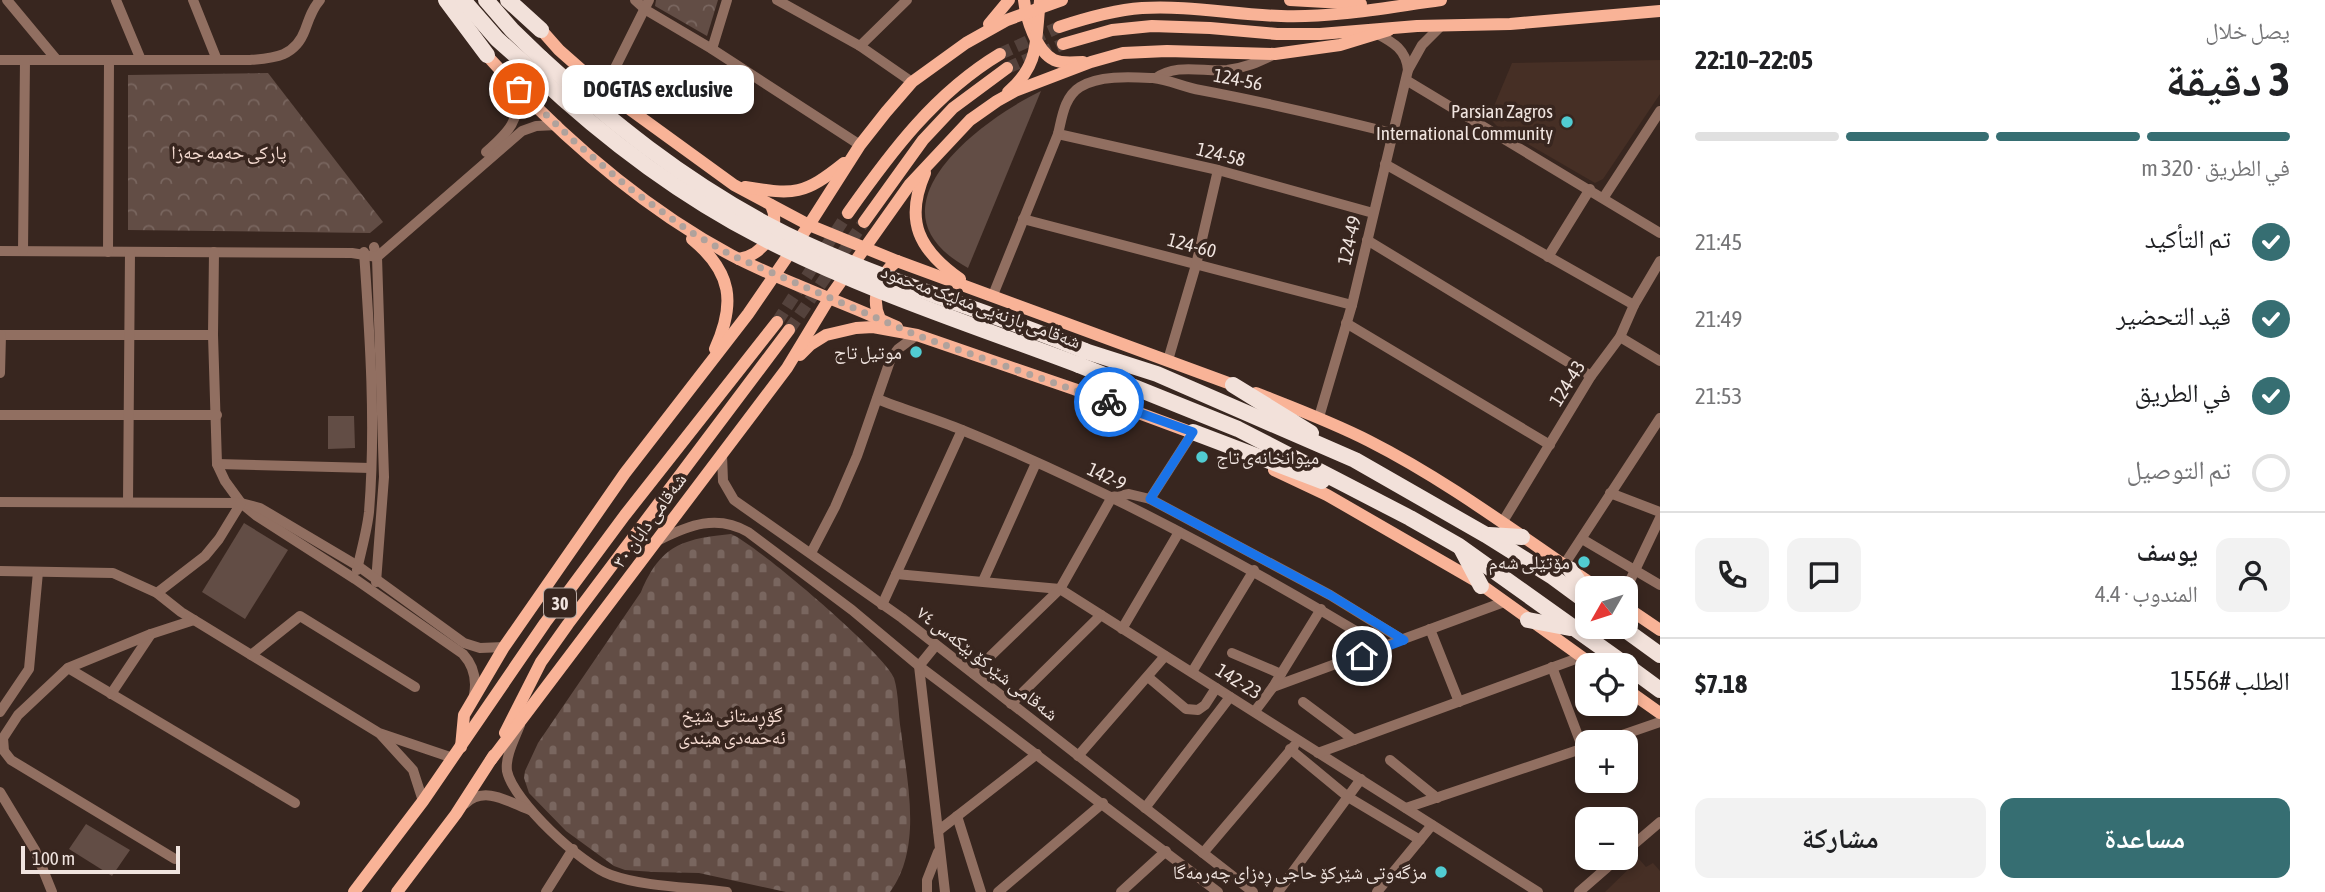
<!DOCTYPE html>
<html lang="ar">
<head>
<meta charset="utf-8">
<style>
	:root { --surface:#fff; --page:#f2f2f2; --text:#202124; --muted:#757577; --line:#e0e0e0; --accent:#366e72 }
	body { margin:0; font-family:"Asap Condensed","Noto Naskh Arabic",sans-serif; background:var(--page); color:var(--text); direction:rtl; height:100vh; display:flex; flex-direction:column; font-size:26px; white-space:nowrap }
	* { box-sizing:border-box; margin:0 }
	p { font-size:23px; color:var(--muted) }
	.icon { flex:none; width:38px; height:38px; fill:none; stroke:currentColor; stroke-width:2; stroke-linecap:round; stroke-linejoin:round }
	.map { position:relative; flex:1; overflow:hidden; direction:ltr }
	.details { display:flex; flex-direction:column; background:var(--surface); width:665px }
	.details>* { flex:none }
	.needle { width:46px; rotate:231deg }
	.buttons { position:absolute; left:1575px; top:576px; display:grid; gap:14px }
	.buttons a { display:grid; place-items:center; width:63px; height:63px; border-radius:14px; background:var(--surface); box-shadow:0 4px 10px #0003; font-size:35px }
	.scale { position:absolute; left:21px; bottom:18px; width:159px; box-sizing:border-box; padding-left:7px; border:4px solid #f0e4df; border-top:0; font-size:19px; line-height:24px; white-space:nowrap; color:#f0e4df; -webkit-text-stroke:5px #38261f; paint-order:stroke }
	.pin { position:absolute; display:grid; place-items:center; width:60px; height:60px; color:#fff; margin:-30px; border:4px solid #fff; border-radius:50%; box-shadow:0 2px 7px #0007 }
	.courier { position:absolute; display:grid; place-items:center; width:70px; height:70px; margin:-35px; border:5px solid #1a73e8; border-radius:50%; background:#fff; color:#222; box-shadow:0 2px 9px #0007 }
	.bubble { position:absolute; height:49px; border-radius:14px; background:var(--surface); box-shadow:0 4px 10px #0003; font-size:23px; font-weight:700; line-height:49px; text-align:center; direction:rtl }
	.headline em { font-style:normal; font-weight:700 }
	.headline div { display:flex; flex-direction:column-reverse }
	.headline { display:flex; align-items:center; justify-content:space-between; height:119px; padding:0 35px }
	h1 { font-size:46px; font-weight:700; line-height:52px }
	.bar { display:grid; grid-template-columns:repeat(4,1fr); gap:10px 7px; align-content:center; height:84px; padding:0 35px }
	.bar i { height:9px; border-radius:5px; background:var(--line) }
	.bar .current { background:var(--accent) }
	.bar p { grid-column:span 4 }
	.line { display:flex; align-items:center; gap:18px; padding:0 35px; border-top:2px solid var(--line) }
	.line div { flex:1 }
	.round { display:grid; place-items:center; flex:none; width:74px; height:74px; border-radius:14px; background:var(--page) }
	ol { padding:0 35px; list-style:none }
	li { display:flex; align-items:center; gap:21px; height:77px }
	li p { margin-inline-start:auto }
	li .icon { padding:7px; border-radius:50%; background:var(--accent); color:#fff; stroke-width:4 }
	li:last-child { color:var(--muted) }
	li i { width:38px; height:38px; border:4px solid var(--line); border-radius:50% }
	.action { display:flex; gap:14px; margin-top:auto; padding:14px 35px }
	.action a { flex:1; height:80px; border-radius:14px; background:var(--accent); color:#fff; font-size:28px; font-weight:700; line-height:80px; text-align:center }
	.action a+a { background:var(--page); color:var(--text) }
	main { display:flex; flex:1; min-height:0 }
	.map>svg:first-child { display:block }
	.built { fill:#462f25 }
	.green { fill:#624d45 }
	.forest { fill:url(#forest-crowns) }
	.cemetery { fill:url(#cemetery-stones) }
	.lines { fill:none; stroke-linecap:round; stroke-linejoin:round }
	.major-tunnel { stroke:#54423c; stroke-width:12; stroke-dasharray:12 6; stroke-linecap:butt }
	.minor { stroke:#916f61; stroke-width:10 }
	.major { stroke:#f9b397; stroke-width:12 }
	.highway { stroke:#f2e1da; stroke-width:16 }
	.highway-bridge { stroke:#f2e1da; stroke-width:16 }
	.done { stroke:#b0a29c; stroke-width:7; stroke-dasharray:0 12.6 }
	.route { stroke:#1a73e8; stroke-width:9 }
	.poi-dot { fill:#51ccd2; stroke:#38261f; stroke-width:2.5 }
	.labels { text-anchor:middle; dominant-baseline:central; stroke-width:7; stroke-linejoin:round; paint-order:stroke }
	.shield { fill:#38261f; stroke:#b9aba5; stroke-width:2 }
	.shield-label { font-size:18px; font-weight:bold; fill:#f0e4df }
	.street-label { font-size:19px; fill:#f0e4df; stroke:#38261f }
	.poi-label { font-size:19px; fill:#f0e4df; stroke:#38261f; text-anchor:end }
	.park-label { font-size:19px; fill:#f7ddd3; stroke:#38261f }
</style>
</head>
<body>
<main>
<section class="details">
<div class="headline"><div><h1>3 دقيقة</h1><p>يصل خلال</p></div><em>22:05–22:10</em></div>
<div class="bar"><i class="current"></i><i class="current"></i><i class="current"></i><i></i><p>في الطريق · 320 m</p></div>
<ol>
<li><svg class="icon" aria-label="check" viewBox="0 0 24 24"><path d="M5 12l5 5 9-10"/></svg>تم التأكيد<p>21:45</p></li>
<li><svg class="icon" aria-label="check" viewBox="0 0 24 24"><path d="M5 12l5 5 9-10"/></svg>قيد التحضير<p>21:49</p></li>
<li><svg class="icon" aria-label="check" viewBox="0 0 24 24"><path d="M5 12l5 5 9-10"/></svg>في الطريق<p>21:53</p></li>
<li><i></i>تم التوصيل</li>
</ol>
<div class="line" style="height:126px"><a class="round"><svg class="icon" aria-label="person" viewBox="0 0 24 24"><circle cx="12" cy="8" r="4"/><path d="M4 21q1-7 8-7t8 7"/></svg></a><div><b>يوسف</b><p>المندوب · 4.4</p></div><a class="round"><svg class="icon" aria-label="chat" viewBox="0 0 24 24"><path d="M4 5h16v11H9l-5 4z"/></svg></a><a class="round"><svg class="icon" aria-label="phone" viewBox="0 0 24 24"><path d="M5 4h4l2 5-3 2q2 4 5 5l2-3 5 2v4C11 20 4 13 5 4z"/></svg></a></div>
<div class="line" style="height:91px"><div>الطلب #1556</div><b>$7.18</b></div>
<div class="action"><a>مساعدة</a><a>مشاركة</a></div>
</section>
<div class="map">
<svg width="1660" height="892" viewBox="0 0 1660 892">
	<defs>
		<pattern id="forest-crowns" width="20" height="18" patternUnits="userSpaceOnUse" patternTransform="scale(1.75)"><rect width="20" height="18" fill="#624d45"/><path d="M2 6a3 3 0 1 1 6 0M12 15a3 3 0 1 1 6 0" fill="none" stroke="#79665f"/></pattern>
		<pattern id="cemetery-stones" width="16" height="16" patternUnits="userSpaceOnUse" patternTransform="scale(1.75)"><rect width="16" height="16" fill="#624d45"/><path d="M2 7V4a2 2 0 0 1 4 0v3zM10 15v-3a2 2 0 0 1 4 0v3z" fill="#79665f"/></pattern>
	</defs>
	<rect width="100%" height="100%" fill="#38261f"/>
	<!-- built -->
	<g class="built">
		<polygon points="1660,60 1660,94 1603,179 1595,183 1497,126 1489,118 1512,63"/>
		<polygon points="1639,859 1646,867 1653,863 1660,871 1660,892 1605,892"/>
	</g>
	<!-- green -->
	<g class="green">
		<path d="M1041 91 968 268C862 210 977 122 1041 91Z"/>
		<polygon points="328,416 354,416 355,448 328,449"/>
		<polygon points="244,523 288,550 245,619 202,592"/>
		<polygon points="86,824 130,850 112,876 69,849"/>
	</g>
	<!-- forest -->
	<g class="forest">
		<polygon points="656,0 718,0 707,36 655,6"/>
		<polygon points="268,73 383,222 370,233 128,230 128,75"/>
	</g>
	<!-- cemetery -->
	<path class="cemetery" d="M731 534C756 544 886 655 894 678 899 694 898 714 901 731 907 782 923 847 890 892H786L699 873 654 872 625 870 614 866 566 831 529 793 524 778 525 771 538 743 641 592C661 545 682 539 731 534Z"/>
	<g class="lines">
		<!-- major-tunnel -->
		<g class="major-tunnel">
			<polyline points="1000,54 1059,27"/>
			<polyline points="1007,68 1063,44"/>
			<polyline points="777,322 848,213"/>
			<polyline points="789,330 864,222"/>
		</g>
		<!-- minor -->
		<g class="minor">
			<polyline points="7,0 56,59"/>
			<polyline points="116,0 141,60"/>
			<polyline points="193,0 217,60"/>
			<polyline points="635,0 646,10 712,49 860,145"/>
			<polyline points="777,0 860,46 912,82"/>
			<path d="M1372 31C1390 41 1406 47 1408 70"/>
			<polyline points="860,46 907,0"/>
			<polyline points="712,49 727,0"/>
			<path d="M0 60H250C274 58 295 57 305 30 309 19 312 9 320 0"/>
			<path d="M1156 78C1176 63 1203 72 1227 70 1245 68 1259 62 1275 54"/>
			<polyline points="1406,80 1660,233"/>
			<polyline points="604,90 649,0"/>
			<polyline points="1058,134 1218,170 1373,213"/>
			<path d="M486 152C511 130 518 122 519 89"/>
			<polyline points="1385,164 1634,305"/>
			<polyline points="1604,197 1660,111"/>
			<polyline points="1023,219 1352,305"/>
			<polyline points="1367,240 1591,376"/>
			<polyline points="374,247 377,257 384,477 376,582"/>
			<polyline points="0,251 352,253 377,257 522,131 536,126 557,125"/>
			<polyline points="23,251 25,60"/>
			<polyline points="108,252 109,61"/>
			<path d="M214 252 213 335 217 464 225 481 241 503 257 516 355 579 463 654C474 666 477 679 474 695"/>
			<polyline points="1548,257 1590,189"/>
			<path d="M993 295 1058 134C1062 118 1064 97 1080 87 1099 75 1131 77 1153 78 1169 80 1184 87 1200 90 1264 102 1328 117 1392 133"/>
			<polyline points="1346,323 1550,445"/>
			<polyline points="0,335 213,335"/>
			<polyline points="1620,337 1660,361"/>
			<polyline points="1168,360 1196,265 1218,170"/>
			<polyline points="0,373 1,335"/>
			<path d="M877 399C905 410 935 419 962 430 1109 490 1249 566 1384 648"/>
			<polyline points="0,415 217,415"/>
			<polyline points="1319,417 1352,305 1408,70 1422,45 1442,25"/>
			<polyline points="722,455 723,481 734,500 902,618 1253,892"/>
			<polyline points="217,464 371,468"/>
			<polyline points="1610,493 1660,512"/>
			<polyline points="1150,499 1193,432"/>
			<polyline points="0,502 241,503 260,508 358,566 464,643 480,648 504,647"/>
			<polyline points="128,502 130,252"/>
			<polyline points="1502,523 1591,376 1620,337 1634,305 1660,261"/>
			<polyline points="1582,539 1660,585"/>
			<path d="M659 540C689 525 717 514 748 532L852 610 919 666 1218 892"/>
			<polyline points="811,553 835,507 857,456 891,358 898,349 917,335"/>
			<polyline points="1564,565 1660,418"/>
			<path d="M357 570C361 551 367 531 369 512 376 425 370 338 364 252"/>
			<polyline points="0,571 113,573 157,593 181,612 379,733 453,758"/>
			<polyline points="896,574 1060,589 1538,892"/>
			<polyline points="983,581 1036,463"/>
			<polyline points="1626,589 1660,518"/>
			<polyline points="157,593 205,556 219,539 241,503"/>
			<polyline points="882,605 962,430"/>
			<polyline points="1122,629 1179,532"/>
			<polyline points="1430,629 1459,702"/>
			<polyline points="936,645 919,666 945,892"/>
			<polyline points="1232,653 1281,674"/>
			<polyline points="251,655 300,616 415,687"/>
			<polyline points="1552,667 1583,749"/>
			<polyline points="68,668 295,803"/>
			<polyline points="1192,672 1254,570"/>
			<polyline points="973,673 1060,589 1112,497 1129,494 1150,499 1330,595 1403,640"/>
			<polyline points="1148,677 1186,709 1198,710 1205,705 1216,688"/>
			<polyline points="1273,687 1504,602"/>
			<polyline points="111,694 151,634"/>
			<polyline points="1303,702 1354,740"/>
			<polyline points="1011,704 1101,615"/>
			<polyline points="1255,711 1273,687 1321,609"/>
			<polyline points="0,712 29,669 38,572"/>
			<path d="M520 725C515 738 505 756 507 771 513 801 582 865 611 875 645 887 690 887 727 892"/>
			<polyline points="381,735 413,770 423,801"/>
			<polyline points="1602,742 1660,722"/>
			<polyline points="1290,749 1348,797 1420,840"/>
			<polyline points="1318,753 1581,657"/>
			<polyline points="1078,756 1165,656"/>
			<polyline points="1390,760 1437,798"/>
			<polyline points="0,792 35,850 52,892"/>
			<path d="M465 804C484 785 509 802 530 810"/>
			<polyline points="1145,808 1230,697"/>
			<polyline points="1406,808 1587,747"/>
			<polyline points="957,816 981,892"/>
			<polyline points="938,831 1037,754"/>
			<polyline points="1626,851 1660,822"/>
			<polyline points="1203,853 1294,746"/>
			<polyline points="175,859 11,760 4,751 3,738 18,715 68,668 151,634 194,620"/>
			<polyline points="546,892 573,849"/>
			<polyline points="927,892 927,880 938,852"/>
			<polyline points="998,892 1103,803"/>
			<polyline points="1121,892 1166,851"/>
			<polyline points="1278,892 1361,779"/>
			<polyline points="1377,892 1432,825"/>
			<polyline points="1579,892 1618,858"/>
		</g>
		<!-- major -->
		<g class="major">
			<path d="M1024 0C1026 18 1036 51 1054 60 1063 64 1074 62 1083 62"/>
			<polyline points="1290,0 1361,4"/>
			<polyline points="536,24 559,50 610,95 734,185 809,225 897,261 1239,387"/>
			<polyline points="989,24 1009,0"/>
			<path d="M1059 27C1086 18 1113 10 1142 8 1189 5 1235 15 1281 16 1334 18 1389 7 1441 0"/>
			<polyline points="1063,44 1112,30 1152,26 1210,28 1277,34 1320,34 1417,26 1510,24 1660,11"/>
			<path d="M481 49C552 128 636 204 731 255 784 283 842 301 897 327"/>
			<path d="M1008 92C1041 64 1035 39 1040 1"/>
			<path d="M925 173C904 221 919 250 960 279"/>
			<path d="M745 187C795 195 804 195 844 163"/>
			<path d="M848 213C891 152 935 93 1000 54"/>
			<polyline points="864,222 923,140 953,108 1007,68"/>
			<path d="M692 239C732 272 736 303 715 349"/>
			<path d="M739 259C763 255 782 229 771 205"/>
			<path d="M880 319C870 297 879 275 897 261"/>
			<polyline points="800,355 810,345 826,335 856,328 873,327 917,335 1074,389 1201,436"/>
			<path d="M1256 393C1294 408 1332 422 1369 441 1450 482 1523 538 1598 588"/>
			<polyline points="1274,470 1327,495 1476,581 1593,665"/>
			<polyline points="1626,607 1660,630"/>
			<polyline points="1626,689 1660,713"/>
			<polyline points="505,733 541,662 568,624 789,330"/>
			<polyline points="461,747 464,715 504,647 625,473 748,314 809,225 860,145 886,112 912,82 966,43 1007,20 1062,0"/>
			<polyline points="491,760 787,368 830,297 910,184 970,120 997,101 1015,91 1091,62 1123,53 1167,51 1275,54 1340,45 1389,30"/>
			<polyline points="354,892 423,801 545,623 625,515 777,322"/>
			<polyline points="397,892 456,814 494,755"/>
		</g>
		<!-- highway -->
		<g class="highway">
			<polyline points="446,0 487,55"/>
			<polyline points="463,0 497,39 535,73"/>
			<polyline points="486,0 512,30 541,58"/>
			<polyline points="508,0 541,30"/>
			<polyline points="1085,351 1157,374 1355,460 1486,535 1553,577 1587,602"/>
			<polyline points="1079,365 1238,429 1410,518 1459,546 1626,665"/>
			<polyline points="1233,385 1311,433"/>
			<polyline points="1193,432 1322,481"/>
			<polyline points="1489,535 1522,537"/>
			<polyline points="1461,548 1481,586"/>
			<polyline points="1570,569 1587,594"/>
			<polyline points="1528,620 1570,628"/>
			<polyline points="1620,626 1660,655"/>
			<polyline points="1626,665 1660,690"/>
		</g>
		<!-- highway-bridge -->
		<g class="highway-bridge">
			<path d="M541 58C612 123 681 178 766 224 867 278 980 307 1085 351"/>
			<path d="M535 73C603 137 679 195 763 238 864 290 973 325 1079 365"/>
		</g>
	</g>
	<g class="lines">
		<!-- done -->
		<polyline class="done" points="519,89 574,141 629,188 689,231 731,255 916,335 1109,402"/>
		<!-- route -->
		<polyline class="route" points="1109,402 1193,432 1150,499 1330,595 1404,640 1362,656"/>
	</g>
	<!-- markers -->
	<g class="poi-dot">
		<circle cx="1567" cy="122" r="7"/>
		<circle cx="916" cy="352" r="7"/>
		<circle cx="1202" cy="457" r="7"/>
		<circle cx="1584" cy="562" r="7"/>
		<circle cx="1441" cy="872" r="7"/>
	</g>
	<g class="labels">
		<!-- shield labels -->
		<rect class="shield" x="544" y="588.5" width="32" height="29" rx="5"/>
		<g class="shield-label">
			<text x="560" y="603">30</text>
		</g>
		<!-- street labels -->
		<g class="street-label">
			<text transform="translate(1238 79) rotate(11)">124-56</text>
			<text transform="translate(1221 154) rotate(14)">124-58</text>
			<text transform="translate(1349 240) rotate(-77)">124-49</text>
			<text transform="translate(1192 245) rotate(15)">124-60</text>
			<text transform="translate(981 306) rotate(20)">شەقامی بازنەیی مەلیک مەحمود</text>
			<text transform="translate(1567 383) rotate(-58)">124-43</text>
			<text transform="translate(1107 476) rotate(25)">142-9</text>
			<text transform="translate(649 520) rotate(-54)">شەقامی دابان ٣٠</text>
			<text transform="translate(988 663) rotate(38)">شەقامی شێرکۆ بێکەس ٧٤</text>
			<text transform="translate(1239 681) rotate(32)">142-23</text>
		</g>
		<!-- poi labels -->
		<g class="poi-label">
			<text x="1553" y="111">Parsian Zagros<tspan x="1553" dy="22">International Community</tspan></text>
			<text x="902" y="352">موتيل تاج</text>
			<text x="1216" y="457" text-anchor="start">میوانخانەی تاج</text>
			<text x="1570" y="562">مۆتێلی شەم</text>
			<text x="1427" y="872">مزگەوتی شێرکۆ حاجی ڕەزای چەرمەگا</text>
		</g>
		<!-- park labels -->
		<g class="park-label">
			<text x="229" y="152">پارکی حەمە جەزا</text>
			<text x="732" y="715">گۆڕستانی شێخ<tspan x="732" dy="22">ئەحمەدی هیندی</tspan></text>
		</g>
	</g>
</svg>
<div class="buttons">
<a><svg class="needle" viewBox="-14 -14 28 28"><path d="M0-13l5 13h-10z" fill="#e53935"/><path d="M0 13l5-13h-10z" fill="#757577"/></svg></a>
<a><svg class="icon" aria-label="locate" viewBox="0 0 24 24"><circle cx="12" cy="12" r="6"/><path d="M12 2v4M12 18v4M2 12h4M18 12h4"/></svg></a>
<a>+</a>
<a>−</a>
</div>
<div class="scale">100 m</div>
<div class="pin" style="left:519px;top:89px;background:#ea580c"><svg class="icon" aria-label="bag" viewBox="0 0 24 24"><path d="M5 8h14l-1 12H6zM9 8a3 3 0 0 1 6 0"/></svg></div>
<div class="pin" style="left:1362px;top:656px;background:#1f2937"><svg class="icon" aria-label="home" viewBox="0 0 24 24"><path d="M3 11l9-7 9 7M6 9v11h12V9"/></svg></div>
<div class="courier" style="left:1109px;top:402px"><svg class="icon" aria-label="bike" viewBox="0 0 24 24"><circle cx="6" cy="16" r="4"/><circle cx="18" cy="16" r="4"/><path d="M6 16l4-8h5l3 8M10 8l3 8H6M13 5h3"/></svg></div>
<div class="bubble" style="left:562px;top:65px;width:192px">DOGTAS exclusive</div>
</div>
</main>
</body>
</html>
